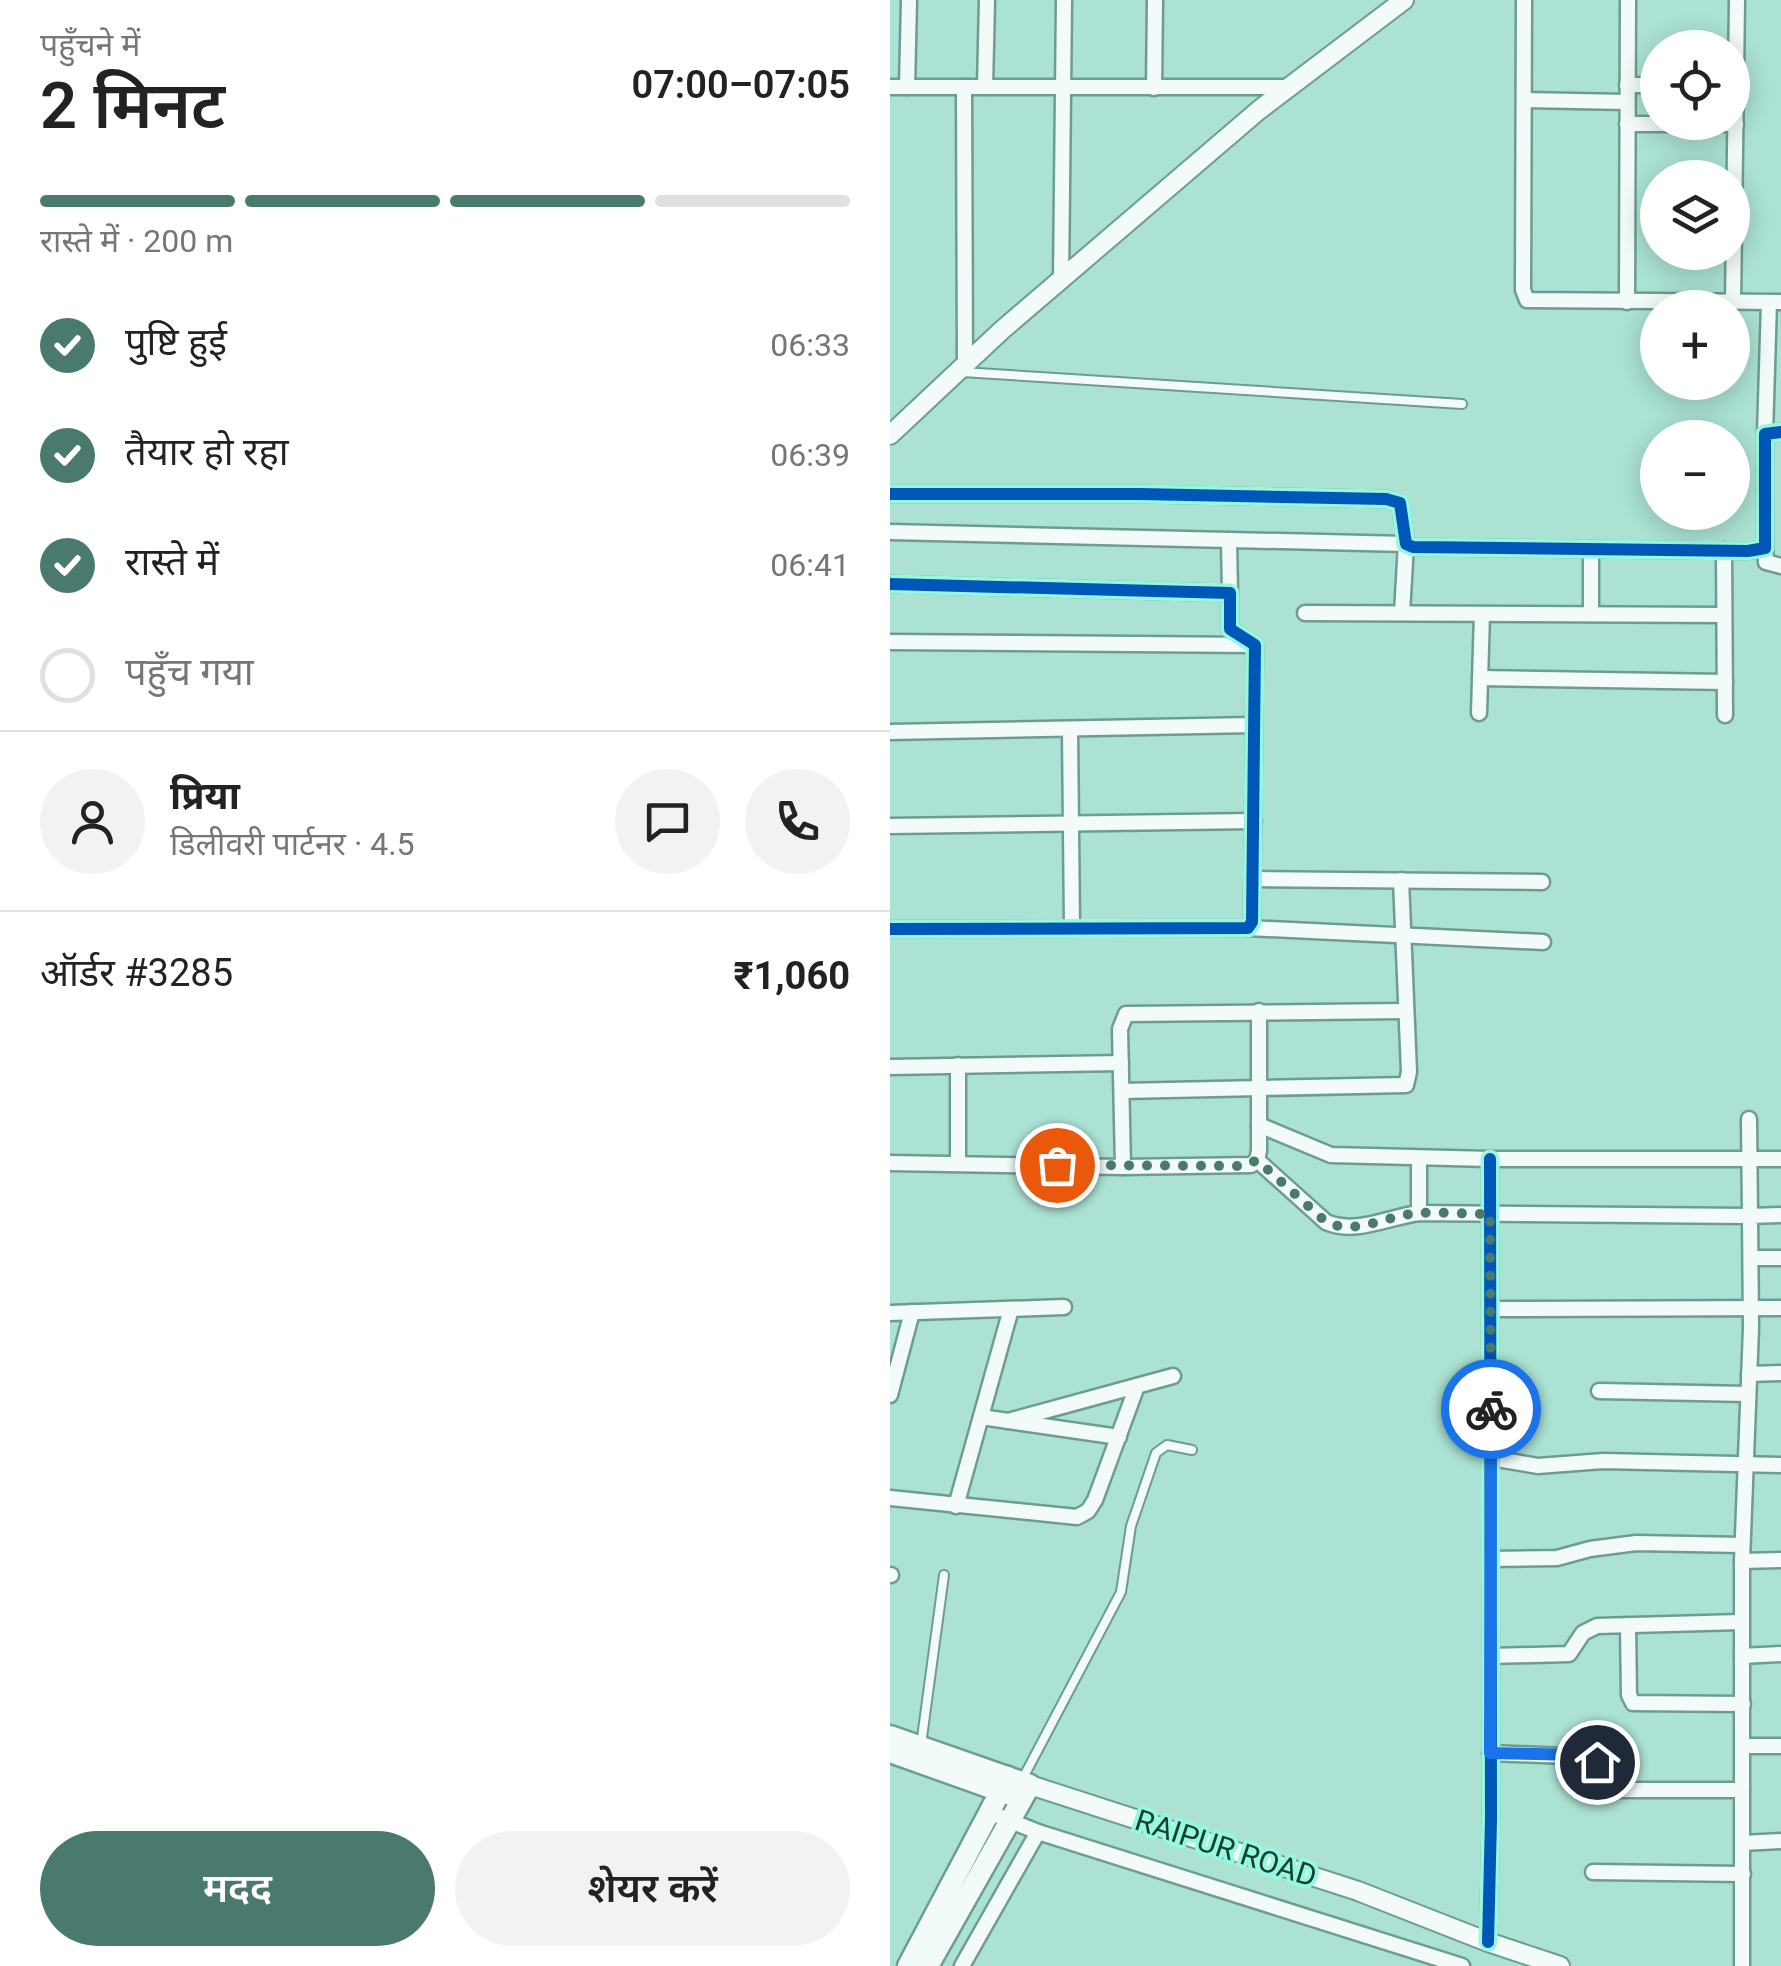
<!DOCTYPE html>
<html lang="hi">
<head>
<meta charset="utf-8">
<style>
	:root { --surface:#fff; --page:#f2f2f2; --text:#222; --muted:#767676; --line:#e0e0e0; --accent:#4a796d }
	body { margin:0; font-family:Roboto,"Noto Sans Devanagari",sans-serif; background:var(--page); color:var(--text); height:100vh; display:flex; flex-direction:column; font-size:38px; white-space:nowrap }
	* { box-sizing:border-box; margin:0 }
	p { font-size:32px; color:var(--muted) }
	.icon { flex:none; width:55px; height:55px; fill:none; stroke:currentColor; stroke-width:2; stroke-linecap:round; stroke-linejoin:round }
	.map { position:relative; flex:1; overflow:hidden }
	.side { display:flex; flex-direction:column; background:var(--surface); width:890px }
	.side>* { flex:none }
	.fabs { position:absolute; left:750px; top:30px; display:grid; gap:20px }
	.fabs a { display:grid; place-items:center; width:110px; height:110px; border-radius:50%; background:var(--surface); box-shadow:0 5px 25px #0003; font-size:50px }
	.pin { position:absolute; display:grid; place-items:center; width:85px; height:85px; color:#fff; margin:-42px; border:5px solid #fff; border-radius:50%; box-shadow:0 2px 10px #0007 }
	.courier { position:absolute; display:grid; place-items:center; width:100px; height:100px; margin:-50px; border:8px solid #1a73e8; border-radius:50%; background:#fff; color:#222; box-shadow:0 2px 12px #0007 }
	.summary em { font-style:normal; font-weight:600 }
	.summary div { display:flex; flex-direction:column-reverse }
	.summary { display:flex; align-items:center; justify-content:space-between; height:170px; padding:0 40px }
	h1 { font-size:65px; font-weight:600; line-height:75px }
	.bar { display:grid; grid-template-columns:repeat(4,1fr); gap:15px 10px; align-content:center; height:120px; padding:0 40px }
	.bar i { height:12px; border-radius:8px; background:var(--line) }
	.bar .on { background:var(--accent) }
	.bar p { grid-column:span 4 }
	.line { display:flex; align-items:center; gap:25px; padding:0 40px; border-top:2px solid var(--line) }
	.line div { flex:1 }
	.round { display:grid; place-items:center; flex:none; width:105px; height:105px; border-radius:52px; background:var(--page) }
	ol { padding:0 40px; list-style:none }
	li { display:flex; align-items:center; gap:30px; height:110px }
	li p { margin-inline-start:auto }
	li .icon { padding:10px; border-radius:50%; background:var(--accent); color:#fff; stroke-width:4 }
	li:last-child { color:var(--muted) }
	li i { width:55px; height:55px; border:5px solid var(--line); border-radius:50% }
	.cta { display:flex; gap:20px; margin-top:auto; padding:20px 40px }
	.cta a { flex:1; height:115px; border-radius:60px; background:var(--accent); color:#fff; font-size:40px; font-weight:600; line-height:115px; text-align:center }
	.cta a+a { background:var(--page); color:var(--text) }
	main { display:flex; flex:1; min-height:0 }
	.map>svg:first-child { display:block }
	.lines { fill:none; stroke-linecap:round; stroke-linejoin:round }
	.service-casing { stroke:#6d9d92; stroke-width:12 }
	.minor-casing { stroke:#6d9d92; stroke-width:19 }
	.tertiary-casing { stroke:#6d9d92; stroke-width:22 }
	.secondary-casing { stroke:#6d9d92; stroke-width:25 }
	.service { stroke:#f2fbf9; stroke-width:8 }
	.minor { stroke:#f2fbf9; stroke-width:14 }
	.tertiary { stroke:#f2fbf9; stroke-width:18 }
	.secondary { stroke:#f2fbf9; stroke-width:20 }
	.cycleway-casing { stroke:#95f8df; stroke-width:19 }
	.cycleway { stroke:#0057b8; stroke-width:12 }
	.done { stroke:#4a796d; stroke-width:10; stroke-dasharray:0 18 }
	.route { stroke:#1a73e8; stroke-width:12 }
	.labels { text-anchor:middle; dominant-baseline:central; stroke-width:8; stroke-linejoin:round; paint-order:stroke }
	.street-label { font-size:30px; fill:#154036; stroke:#95f8df }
</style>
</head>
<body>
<main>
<section class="side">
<div class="summary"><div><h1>2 मिनट</h1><p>पहुँचने में</p></div><em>07:00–07:05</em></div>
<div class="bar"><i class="on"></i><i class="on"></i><i class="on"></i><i></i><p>रास्ते में · 200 m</p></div>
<ol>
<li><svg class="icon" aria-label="check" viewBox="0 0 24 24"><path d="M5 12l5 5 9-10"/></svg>पुष्टि हुई<p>06:33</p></li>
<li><svg class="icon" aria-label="check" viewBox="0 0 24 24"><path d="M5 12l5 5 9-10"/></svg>तैयार हो रहा<p>06:39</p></li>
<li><svg class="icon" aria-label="check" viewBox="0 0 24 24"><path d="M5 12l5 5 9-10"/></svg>रास्ते में<p>06:41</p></li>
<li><i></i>पहुँच गया</li>
</ol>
<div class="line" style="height:180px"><a class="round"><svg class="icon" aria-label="person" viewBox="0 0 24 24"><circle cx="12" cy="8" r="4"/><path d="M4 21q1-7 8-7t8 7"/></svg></a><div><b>प्रिया</b><p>डिलीवरी पार्टनर · 4.5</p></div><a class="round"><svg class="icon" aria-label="chat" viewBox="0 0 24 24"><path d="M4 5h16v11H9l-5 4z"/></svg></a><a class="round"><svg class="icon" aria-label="phone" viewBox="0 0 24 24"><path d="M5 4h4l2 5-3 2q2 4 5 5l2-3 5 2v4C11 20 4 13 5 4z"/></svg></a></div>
<div class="line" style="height:130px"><div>ऑर्डर #3285</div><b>₹1,060</b></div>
<div class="cta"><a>मदद</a><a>शेयर करें</a></div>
</section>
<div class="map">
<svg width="891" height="1966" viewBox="0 0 891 1966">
	<rect width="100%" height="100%" fill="#abe2d4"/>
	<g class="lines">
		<!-- service casing -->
		<g class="service-casing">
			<g id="service">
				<polyline points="72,372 572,404"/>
				<polyline points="31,1745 54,1575"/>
				<polyline points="133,1778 231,1592 241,1526 266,1453 277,1445 302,1450"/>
			</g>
		</g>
		<!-- minor casing -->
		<g class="minor-casing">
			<g id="minor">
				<polyline points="634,0 633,290 637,300 891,302"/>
				<polyline points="737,85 768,85"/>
				<polyline points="0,87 396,87"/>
				<polyline points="17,87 19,0"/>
				<polyline points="74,87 75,365"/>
				<polyline points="95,87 97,0"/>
				<polyline points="264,88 265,0"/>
				<polyline points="634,100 737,102"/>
				<polyline points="737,124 846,124"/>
				<polyline points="171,281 174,0"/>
				<polyline points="737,302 738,0"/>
				<polyline points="843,302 847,0"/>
				<polyline points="875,434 879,302"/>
				<polyline points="0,494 250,494 496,499 510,503 516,544 523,547 858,551 875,548 875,434 891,432"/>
				<polyline points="0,532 516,544 512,613"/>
				<polyline points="339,540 340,593"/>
				<polyline points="875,548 876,562 891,566"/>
				<polyline points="834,550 835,715"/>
				<polyline points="0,584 340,593 340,629 365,645 362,922 358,928 0,929"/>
				<polyline points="415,613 834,615"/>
				<polyline points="701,614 701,549"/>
				<polyline points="0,642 364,645"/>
				<polyline points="590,678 835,682"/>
				<polyline points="589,713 592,614"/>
				<polyline points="180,730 182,926"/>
				<polyline points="0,732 363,725"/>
				<polyline points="0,826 364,821"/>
				<polyline points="363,879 652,882"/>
				<polyline points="358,928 653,942"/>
				<polyline points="68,1065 68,1162"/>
				<polyline points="0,1067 231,1063"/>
				<polyline points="232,1091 516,1085 519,1072 511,880"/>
				<polyline points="369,1125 441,1155 600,1159 891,1159"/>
				<path d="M367 1160 436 1222C465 1235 498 1217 529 1213L860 1216 859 1119"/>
				<polyline points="0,1163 233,1167 361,1165 367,1160 369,1151 369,1011"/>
				<polyline points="233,1167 230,1029 236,1014 515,1011"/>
				<polyline points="529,1213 529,1158"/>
				<polyline points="861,1258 891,1258"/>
				<polyline points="601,1309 891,1308"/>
				<polyline points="0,1313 174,1307"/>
				<polyline points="859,1374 891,1373"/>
				<polyline points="709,1391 857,1394"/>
				<polyline points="0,1395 22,1312"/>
				<polyline points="91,1417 229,1437"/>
				<polyline points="118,1421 283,1376"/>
				<polyline points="601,1458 648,1466 713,1461 891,1465"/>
				<polyline points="0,1498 187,1517 198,1511 205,1500 247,1386"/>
				<polyline points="66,1506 121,1309"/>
				<polyline points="601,1559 667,1558 700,1549 746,1543 852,1545"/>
				<polyline points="852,1561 891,1560"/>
				<polyline points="0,1575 1,1575"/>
				<polyline points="738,1625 739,1695 743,1703 853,1704"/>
				<polyline points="601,1656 679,1654 693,1633 707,1626 851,1622"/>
				<polyline points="852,1656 891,1654"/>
				<polyline points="854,1746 891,1746"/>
				<polyline points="600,1753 702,1757 721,1784 731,1790 852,1790"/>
				<polyline points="101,1813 148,1832 572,1966"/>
				<polyline points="853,1843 891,1841"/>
				<polyline points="703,1872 853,1874"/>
				<polyline points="598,1942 601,1819 600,1159"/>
				<polyline points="72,1966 148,1832"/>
				<polyline points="852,1966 852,1561 861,1328 860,1216 891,1215"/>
			</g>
		</g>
		<!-- tertiary casing -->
		<g class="tertiary-casing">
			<g id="tertiary">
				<polyline points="0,435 112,330 369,110 514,0"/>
				<polyline points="140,1785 468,1891 598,1942 670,1966"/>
			</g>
		</g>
		<!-- secondary casing -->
		<g class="secondary-casing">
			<g id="secondary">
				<polyline points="0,1736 140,1785 38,1966"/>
				<polyline points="0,1752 121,1795"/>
				<polyline points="18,1966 118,1777"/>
			</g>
		</g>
		<!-- service -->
		<use href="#service" class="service"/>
		<!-- minor -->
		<use href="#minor" class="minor"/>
		<!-- tertiary -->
		<use href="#tertiary" class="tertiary"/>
		<!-- secondary -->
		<use href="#secondary" class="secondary"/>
		<!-- cycleway casing -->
		<g class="cycleway-casing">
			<g id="cycleway">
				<polyline points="0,494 250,494 496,499 510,503 516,544 523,547 858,551 875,548 875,434 891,432"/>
				<polyline points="0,584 340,593 340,629 365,645 362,922 358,928 0,929"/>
				<polyline points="598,1942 601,1819 600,1159"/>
			</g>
		</g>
		<!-- cycleway -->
		<use href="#cycleway" class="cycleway"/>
	</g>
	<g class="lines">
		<!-- done -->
		<path class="done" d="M167 1165 354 1166 367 1160 436 1222C467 1236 497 1215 529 1213 552 1212 577 1214 600 1214L601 1409"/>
		<!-- route -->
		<polyline class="route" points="601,1409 600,1753 694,1755 707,1762"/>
	</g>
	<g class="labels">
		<!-- street labels -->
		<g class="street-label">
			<text transform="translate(336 1848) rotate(18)">RAIPUR ROAD</text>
		</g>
	</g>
</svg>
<div class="fabs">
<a><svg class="icon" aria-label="locate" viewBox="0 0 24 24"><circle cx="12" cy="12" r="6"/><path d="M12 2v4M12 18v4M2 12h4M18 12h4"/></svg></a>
<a><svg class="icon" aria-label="layers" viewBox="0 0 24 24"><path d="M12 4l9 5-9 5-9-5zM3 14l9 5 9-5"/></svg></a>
<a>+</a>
<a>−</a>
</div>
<div class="pin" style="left:167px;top:1165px;background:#ea580c"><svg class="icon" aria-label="bag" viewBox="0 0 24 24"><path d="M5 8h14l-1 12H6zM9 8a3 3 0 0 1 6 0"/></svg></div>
<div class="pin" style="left:707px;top:1762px;background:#1f2937"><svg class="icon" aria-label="home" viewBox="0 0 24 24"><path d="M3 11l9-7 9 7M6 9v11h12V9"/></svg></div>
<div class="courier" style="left:601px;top:1409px"><svg class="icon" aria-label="bike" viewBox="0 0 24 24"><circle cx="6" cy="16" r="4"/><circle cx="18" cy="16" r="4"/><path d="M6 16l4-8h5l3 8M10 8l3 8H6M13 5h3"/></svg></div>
</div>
</main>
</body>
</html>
